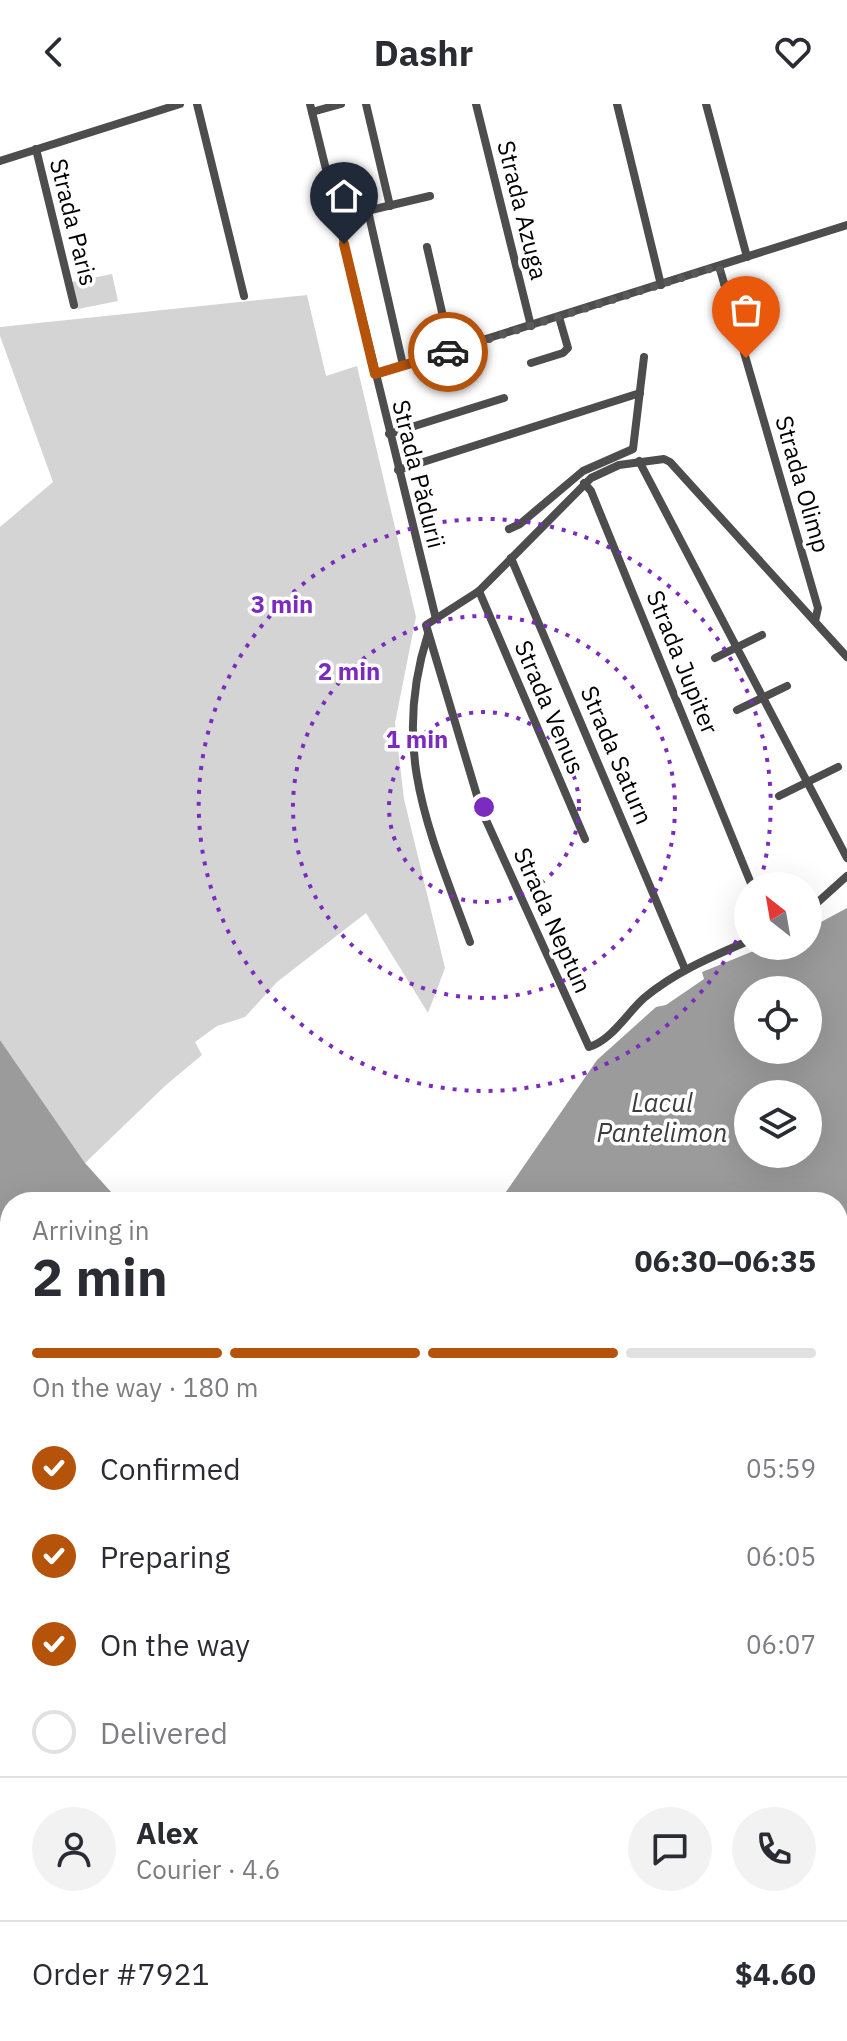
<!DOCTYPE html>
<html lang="en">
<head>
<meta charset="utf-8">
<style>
	:root { --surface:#fff; --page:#f2f2f3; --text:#2b2b33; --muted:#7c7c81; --line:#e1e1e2; --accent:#b45309 }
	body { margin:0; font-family:"IBM Plex Sans",sans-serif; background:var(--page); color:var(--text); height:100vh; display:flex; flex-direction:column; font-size:30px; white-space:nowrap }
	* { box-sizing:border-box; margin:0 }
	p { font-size:26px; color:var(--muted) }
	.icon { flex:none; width:44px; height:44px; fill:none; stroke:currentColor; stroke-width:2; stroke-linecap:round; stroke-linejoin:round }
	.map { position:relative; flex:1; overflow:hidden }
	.drawer { position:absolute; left:0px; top:1088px; width:848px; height:850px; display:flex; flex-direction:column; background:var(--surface); border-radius:32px 32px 0 0; box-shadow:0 8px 32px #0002 }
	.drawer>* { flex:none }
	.needle { width:52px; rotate:329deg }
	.controls { position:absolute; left:734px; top:768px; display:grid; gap:16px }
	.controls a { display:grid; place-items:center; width:88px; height:88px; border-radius:50%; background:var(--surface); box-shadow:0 8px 32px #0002; font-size:40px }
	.pin { position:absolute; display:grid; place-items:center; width:68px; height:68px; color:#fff; margin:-82px -34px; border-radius:50% 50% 50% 0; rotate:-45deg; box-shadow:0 0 8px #0007 }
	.pin .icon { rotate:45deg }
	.courier { position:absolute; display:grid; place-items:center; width:80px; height:80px; margin:-40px; border:6px solid #b45309; border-radius:50%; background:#fff; color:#222; box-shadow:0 2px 10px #0007 }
	.summary em { font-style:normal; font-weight:800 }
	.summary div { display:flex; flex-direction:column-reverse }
	.summary { display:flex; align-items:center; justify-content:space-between; height:136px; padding:0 32px }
	h1 { font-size:52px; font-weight:800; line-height:60px }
	.bar { display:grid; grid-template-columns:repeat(4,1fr); gap:12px 8px; align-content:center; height:96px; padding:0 32px }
	.bar i { height:10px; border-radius:6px; background:var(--line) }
	.bar .current { background:var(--accent) }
	.bar p { grid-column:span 4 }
	.line { display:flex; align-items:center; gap:20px; padding:0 32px; border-top:2px solid var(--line) }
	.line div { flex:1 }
	.round { display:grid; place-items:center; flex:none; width:84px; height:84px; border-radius:42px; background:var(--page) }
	ol { padding:0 32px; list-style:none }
	li { display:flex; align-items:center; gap:24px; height:88px }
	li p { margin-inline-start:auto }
	li .icon { padding:8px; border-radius:50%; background:var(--accent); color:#fff; stroke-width:4 }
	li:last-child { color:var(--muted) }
	li i { width:44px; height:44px; border:4px solid var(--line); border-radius:50% }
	header { display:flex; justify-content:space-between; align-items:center; height:104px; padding:0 32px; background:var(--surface); font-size:36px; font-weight:800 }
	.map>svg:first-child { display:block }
	.green { fill:#d4d4d4 }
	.water { fill:#9b9b9b; fill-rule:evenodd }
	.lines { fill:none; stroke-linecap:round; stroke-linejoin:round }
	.major-casing { stroke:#dbdbdb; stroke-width:12 }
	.minor { stroke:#4d4d4d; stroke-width:8 }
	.major { stroke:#000; stroke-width:10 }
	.done { stroke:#595959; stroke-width:8; stroke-dasharray:0 14.4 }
	.route { stroke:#b45309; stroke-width:10 }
	.ring { fill:none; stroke:#7b2cbf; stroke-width:4; stroke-dasharray:4 8 }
	.labels { text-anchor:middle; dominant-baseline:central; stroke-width:7; stroke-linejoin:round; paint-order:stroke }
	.street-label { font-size:24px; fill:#000; stroke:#fff }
	.water-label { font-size:26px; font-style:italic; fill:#3c3c3c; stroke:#fff }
	.centre { fill:#7b2cbf; stroke:#fff; stroke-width:4 }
	.ring-label { font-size:24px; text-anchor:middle; font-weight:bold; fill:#7b2cbf; stroke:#fff; stroke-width:7; stroke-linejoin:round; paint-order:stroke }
</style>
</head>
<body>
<header><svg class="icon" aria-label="back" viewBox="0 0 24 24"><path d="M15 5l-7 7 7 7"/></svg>Dashr<svg class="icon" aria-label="heart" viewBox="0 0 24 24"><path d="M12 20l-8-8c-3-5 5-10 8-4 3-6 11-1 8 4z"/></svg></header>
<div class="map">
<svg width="847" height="1937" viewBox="0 0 847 1937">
	<rect width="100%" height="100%" fill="#fff"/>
	<!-- green -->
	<g class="green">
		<polygon points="112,170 118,197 78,205 72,178"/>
		<polygon points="307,191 326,272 357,262 416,513 395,619 404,695 445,864 428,909 366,809 277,878 245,913 217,922 195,938 202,951 166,981 85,1059 0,936 0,423 53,378 0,232 0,223"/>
		<polygon points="10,1399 10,1881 0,1880 0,1402"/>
		<polygon points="847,1773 847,1926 838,1925 838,1775"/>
	</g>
	<!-- water -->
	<g class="water">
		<path d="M847 804V1773L838 1775V1098H499L597 956 656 903 666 901 704 875 702 868 766 842H808V825ZM808 886V946H748V886ZM748 990H808V1050H748Z"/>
		<polygon points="0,936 85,1059 120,1098 10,1098 10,1399 0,1402"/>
	</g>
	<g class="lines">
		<!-- major casing -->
		<g class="major-casing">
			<g id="major">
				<polyline points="0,1901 10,1902"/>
				<polyline points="468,1928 616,1937"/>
			</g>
		</g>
		<!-- minor -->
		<g class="minor">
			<polyline points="197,0 244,192"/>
			<polyline points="310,0 436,515"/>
			<polyline points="366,0 390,102"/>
			<polyline points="476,0 531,222"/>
			<polyline points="617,0 661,181"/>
			<polyline points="706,0 747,153"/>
			<polyline points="312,8 341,0"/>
			<polyline points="36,45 74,201"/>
			<polyline points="0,57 180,0"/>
			<polyline points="368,107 403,261"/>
			<polyline points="337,114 430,92"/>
			<polyline points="427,143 451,247"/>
			<polyline points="719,162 818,504 815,517"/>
			<polyline points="531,259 563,249 568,244 559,213"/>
			<polyline points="375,270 847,121"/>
			<polyline points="389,330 504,294"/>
			<polyline points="639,357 847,754"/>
			<polyline points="398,366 640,289"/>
			<polyline points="584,379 591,387 752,782"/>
			<polyline points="509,425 520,420 583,367 633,345 644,253"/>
			<polyline points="511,454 685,865"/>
			<polyline points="479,487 585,735"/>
			<path d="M428 530C390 648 430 728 470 838"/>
			<polyline points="715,554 762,531"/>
			<polyline points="737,606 787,582"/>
			<polyline points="779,692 838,663"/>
			<polyline points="808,807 847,772"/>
			<path d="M748 837C711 853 675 868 644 894 627 909 612 936 589 943L481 705 426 521 479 487 591 374 619 361 664 355 670 358 847 553"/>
			<polyline points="115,1928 116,1937"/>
			<polyline points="151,1928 151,1937"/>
			<polyline points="222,1928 222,1937"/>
			<polyline points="292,1928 292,1937"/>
			<polyline points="357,1928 358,1937"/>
			<polyline points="412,1928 413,1937"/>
			<polyline points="16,1937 16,1928"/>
			<polyline points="61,1937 61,1928"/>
		</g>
		<!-- major -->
		<use href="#major" class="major"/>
	</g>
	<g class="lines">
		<!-- done -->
		<polyline class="done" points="448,248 719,162 746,254"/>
		<!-- route -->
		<polyline class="route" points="344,140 375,270 448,248"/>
	</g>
	<!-- distance rings -->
	<g class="ring">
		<circle cx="484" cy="703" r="95"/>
		<circle cx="484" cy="703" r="191"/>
		<path d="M747 815A286 286 0 1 1 759 782"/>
	</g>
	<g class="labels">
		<!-- street labels -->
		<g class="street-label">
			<text transform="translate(523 106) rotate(76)">Strada Azuga</text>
			<text transform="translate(74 118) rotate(76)">Strada Paris</text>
			<text transform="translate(419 370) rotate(76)">Strada Pădurii</text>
			<text transform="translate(803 380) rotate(74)">Strada Olimp</text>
			<text transform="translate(683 558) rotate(68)">Strada Jupiter</text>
			<text transform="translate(550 603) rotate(67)">Strada Venus</text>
			<text transform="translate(617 651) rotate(67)">Strada Saturn</text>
			<text transform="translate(553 816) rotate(66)">Strada Neptun</text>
		</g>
		<!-- water labels -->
		<g class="water-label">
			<text x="662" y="998">Lacul<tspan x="662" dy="30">Pantelimon</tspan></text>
		</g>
	</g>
	<circle cx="484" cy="703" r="12" class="centre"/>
	<g class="ring-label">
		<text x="282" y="509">3 min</text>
		<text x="349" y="576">2 min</text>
		<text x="417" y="644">1 min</text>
	</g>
</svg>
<div class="controls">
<a><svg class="needle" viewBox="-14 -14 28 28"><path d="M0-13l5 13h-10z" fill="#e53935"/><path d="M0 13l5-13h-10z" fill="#7c7c81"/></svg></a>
<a><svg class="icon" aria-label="locate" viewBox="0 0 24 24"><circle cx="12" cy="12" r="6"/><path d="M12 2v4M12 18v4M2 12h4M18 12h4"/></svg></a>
<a><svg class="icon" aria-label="layers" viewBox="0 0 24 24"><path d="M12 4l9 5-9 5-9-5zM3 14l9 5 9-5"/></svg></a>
</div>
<div class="pin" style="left:746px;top:254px;background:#ea580c"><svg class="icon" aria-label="bag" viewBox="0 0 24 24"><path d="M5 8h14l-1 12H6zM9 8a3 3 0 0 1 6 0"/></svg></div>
<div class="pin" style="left:344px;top:140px;background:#1f2937"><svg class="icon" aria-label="home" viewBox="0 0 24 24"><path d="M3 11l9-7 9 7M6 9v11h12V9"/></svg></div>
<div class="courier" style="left:448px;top:248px"><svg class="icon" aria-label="car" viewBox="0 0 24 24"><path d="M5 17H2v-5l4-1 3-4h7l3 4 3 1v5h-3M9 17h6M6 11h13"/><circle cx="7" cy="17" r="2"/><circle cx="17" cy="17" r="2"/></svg></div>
<section class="drawer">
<div class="summary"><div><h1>2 min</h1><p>Arriving in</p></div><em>06:30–06:35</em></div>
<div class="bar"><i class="current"></i><i class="current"></i><i class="current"></i><i></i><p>On the way · 180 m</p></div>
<ol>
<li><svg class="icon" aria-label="check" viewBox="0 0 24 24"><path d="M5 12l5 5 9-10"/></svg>Confirmed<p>05:59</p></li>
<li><svg class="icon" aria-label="check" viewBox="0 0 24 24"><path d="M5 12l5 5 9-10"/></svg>Preparing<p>06:05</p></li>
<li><svg class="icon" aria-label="check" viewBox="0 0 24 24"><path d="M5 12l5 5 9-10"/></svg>On the way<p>06:07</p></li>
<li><i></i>Delivered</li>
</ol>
<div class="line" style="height:144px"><a class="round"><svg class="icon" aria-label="person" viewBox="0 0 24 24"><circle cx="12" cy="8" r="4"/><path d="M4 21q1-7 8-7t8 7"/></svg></a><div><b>Alex</b><p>Courier · 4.6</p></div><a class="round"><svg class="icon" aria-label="chat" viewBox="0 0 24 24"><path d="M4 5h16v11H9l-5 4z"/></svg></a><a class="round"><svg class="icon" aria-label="phone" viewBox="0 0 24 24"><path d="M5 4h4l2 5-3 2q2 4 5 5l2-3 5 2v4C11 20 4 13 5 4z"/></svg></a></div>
<div class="line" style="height:104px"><div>Order #7921</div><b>$4.60</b></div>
</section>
</div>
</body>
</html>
